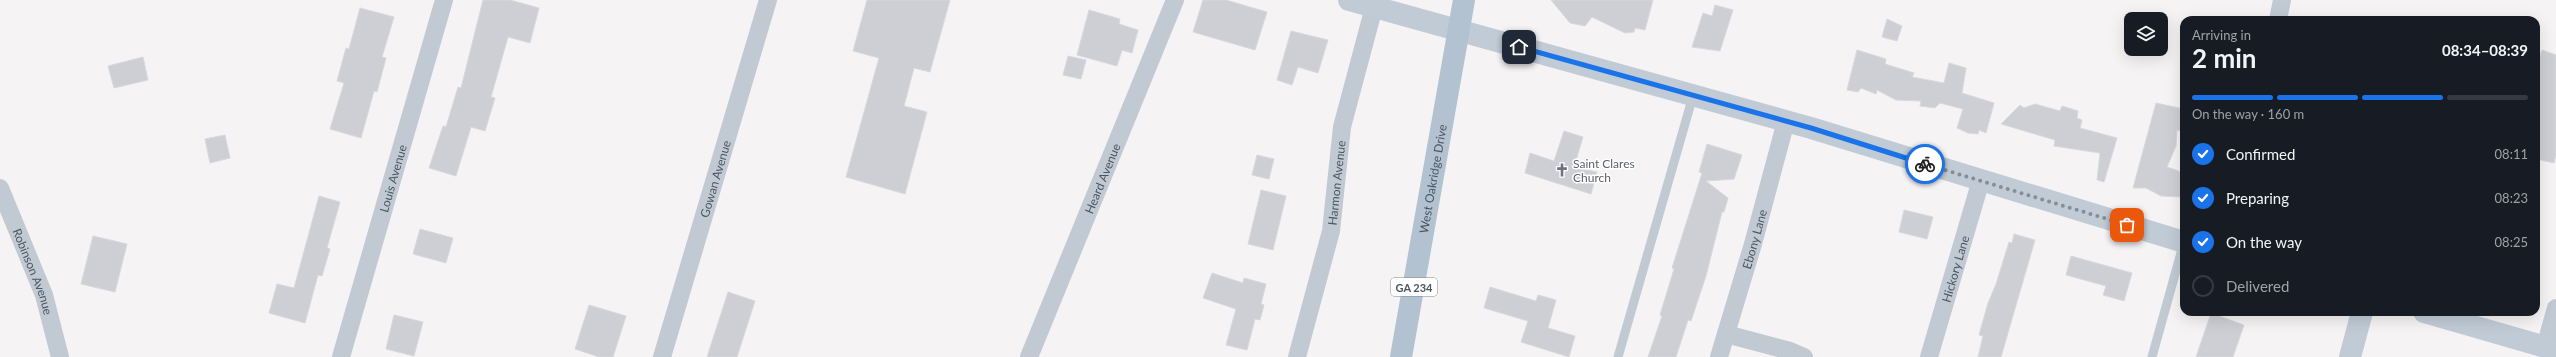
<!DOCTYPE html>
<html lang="en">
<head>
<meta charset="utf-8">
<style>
	:root { --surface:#171b24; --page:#20242c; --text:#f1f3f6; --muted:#9ea1a6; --line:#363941; --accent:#1a73e8 }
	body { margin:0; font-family:Lato,sans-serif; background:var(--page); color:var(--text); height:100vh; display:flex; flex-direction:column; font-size:15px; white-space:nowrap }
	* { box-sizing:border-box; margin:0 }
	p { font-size:13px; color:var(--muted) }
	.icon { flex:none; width:22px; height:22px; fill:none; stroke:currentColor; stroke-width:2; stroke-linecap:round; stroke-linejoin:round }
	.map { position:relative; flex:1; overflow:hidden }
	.details { position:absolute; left:2180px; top:16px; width:360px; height:300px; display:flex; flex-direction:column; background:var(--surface); border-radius:12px; box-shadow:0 4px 16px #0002 }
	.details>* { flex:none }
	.tools { position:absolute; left:2124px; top:12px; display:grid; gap:8px }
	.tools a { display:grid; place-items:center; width:44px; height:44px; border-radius:8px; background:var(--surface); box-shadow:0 4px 16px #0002; font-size:20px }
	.pin { position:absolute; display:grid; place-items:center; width:34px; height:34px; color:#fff; margin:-17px; border-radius:8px; box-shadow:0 2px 6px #0006 }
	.courier { position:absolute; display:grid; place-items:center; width:40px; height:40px; margin:-20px; border:3px solid #1a73e8; border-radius:50%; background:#fff; color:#222; box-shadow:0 1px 5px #0007 }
	.head em { font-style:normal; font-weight:700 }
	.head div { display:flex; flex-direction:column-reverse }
	.head { display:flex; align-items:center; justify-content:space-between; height:68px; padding:0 12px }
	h1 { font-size:26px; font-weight:700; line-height:30px }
	.bar { display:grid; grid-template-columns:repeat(4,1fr); gap:6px 4px; align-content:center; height:48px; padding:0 12px }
	.bar i { height:5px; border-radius:3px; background:var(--line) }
	.bar .active { background:var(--accent) }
	.bar p { grid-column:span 4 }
	ol { padding:0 12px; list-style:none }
	li { display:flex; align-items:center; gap:12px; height:44px }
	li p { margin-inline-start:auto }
	li .icon { padding:4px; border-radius:50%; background:var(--accent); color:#fff; stroke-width:4 }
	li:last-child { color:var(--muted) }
	li i { width:22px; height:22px; border:2px solid var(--line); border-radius:50% }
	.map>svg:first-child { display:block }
	.building { fill:#cdcfd5; stroke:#d7d9de }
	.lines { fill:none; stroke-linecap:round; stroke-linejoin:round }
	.lane { stroke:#c1cad2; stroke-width:9 }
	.street { stroke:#c1cad2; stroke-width:18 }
	.secondary { stroke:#c1cbd6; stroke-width:22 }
	.primary { stroke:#b3c2d1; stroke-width:22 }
	.done { stroke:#868d94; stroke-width:4; stroke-dasharray:0 7.2 }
	.route { stroke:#1a73e8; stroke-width:5 }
	.labels { text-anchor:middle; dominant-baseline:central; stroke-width:3; stroke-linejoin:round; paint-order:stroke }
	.shield { fill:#fff; stroke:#808990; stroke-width:1 }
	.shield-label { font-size:11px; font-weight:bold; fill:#4a5661 }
	.worship-label { font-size:12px; fill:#5b616d; stroke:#fff; text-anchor:start }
	.street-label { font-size:12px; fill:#4a5661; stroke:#fff }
</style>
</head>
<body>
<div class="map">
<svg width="2556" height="357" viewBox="0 0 2556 357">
	<rect width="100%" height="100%" fill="#f5f3f3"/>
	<!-- building -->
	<g class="building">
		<polygon points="483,0 510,0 539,8 530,43 508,37 491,97 495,98 485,131 471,127 456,176 429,168 443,126 446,127 458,87 461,88"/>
		<polygon points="867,0 950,0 930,72 914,68 904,106 927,112 905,194 846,177 879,58 853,51"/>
		<polygon points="1203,0 1226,0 1267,12 1255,50 1193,32"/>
		<polygon points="1551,0 1653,0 1645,30 1635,28 1634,32 1625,33 1592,17 1585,26 1570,23"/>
		<polygon points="1715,5 1733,10 1720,51 1692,47 1703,13 1712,16"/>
		<polygon points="360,8 394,17 382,57 386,58 377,92 374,91 361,138 330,129 344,83 337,81 346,48 349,49"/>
		<polygon points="1089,10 1120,19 1119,24 1138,30 1132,53 1122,50 1117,66 1077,55"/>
		<polygon points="1887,19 1902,26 1897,41 1882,37"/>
		<polygon points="1291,31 1328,40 1318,73 1298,67 1292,85 1277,80"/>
		<polygon points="1857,50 1886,59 1885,64 1914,73 1912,77 1944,83 1949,63 1966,68 1962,93 1994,103 1986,133 1979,130 1978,134 1968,133 1957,128 1963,109 1940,103 1935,108 1920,106 1921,101 1896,100 1877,90 1876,94 1861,88 1858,92 1847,90"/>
		<polygon points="2542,50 2556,55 2556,155 2554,163 2536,159 2536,66"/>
		<polygon points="1068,56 1086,60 1081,79 1063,75"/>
		<polygon points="143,57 148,80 114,88 108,66"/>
		<polygon points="2156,103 2184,109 2184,132 2177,130 2176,146 2167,167 2184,173 2181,197 2161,196 2146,188 2133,188"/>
		<polygon points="2035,104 2060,111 2062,106 2078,111 2077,118 2082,120 2080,128 2117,138 2104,182 2097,180 2100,153 2054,146 2055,140 2001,124 2020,105 2024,108"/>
		<polygon points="1564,131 1583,137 1574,167 1597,172 1591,194 1525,173 1530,153 1554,161"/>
		<polygon points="225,135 230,158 210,163 205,139"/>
		<polygon points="1707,144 1742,155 1734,179 1706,181 1728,198 1724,212 1722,212 1706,276 1691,321 1688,320 1676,357 1648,357 1662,316 1660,315 1674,269 1672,268 1702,173 1699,172"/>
		<polygon points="1257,155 1274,159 1269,179 1252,175"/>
		<polygon points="1261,190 1286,196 1273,250 1248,244"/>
		<polygon points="319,196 340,202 327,248 330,249 322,276 318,275 305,323 269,313 277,284 294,288"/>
		<polygon points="1904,210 1933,217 1927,239 1899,232"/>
		<polygon points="420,229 453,238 446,263 413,254"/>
		<polygon points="2014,234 2035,240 2001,357 1978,357 1983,336 1979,335 1988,303 1996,284 2009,242 2012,243"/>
		<polygon points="93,236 127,244 115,292 81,284"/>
		<polygon points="2071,256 2132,273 2124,301 2103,295 2106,286 2066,275"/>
		<polygon points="1212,273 1243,283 1244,278 1266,284 1261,304 1264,305 1260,320 1255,319 1247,350 1226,345 1236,309 1203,298"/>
		<polygon points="1490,287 1536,301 1538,295 1556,300 1548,328 1575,336 1569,357 1521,342 1528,321 1484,308"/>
		<polygon points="728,292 755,301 737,357 707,357"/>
		<polygon points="589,305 626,316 613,357 599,357 575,349"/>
		<polygon points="2211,313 2244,325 2233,357 2196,357"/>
		<polygon points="394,315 423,322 414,356 386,349"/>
	</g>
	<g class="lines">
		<!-- lane -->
		<g class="lane">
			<polyline points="1618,357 1693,96"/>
			<polyline points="2152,357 2184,242"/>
		</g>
		<!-- street -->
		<g class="street">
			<polyline points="2278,20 2282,0"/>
			<path id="s1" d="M0 188 44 295 60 357"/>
			<polyline points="1726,334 1790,351 1804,357"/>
			<polyline points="2545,347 2556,308"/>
			<path id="s2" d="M341 357 444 0"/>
			<path id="s3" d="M662 357 768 0"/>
			<path id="s4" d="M1029 357 1175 0"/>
			<path id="s5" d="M1297 357 1331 231 1342 127 1374 7"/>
			<path id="s6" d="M1719 357 1753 244 1786 121"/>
			<path id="s7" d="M1929 357 1981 180"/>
		</g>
		<!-- secondary -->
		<g class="secondary">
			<polyline points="1349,0 1811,128 2184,242"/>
			<polyline points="2424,312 2556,350"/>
			<polyline points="2350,357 2362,312"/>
		</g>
		<!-- primary -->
		<path class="primary" id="s8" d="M1401 357 1464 0"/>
	</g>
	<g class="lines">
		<!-- done -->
		<polyline class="done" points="1925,164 2127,225"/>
		<!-- route -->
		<polyline class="route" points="1519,47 1811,128 1925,164"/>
	</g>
	<!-- icons -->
	<defs>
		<g id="church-bare" transform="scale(1.08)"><path d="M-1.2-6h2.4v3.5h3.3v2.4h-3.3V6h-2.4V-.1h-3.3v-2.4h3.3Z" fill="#6b7280" stroke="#fff" stroke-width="2.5" paint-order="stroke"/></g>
	</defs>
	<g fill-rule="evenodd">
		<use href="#church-bare" x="1562" y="170"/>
	</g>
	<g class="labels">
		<!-- shield labels -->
		<rect class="shield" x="1391" y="278" width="46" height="18" rx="3"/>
		<g class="shield-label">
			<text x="1414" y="287">GA 234</text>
		</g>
		<!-- worship labels -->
		<g class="worship-label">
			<text x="1573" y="163">Saint Clares<tspan x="1573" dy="14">Church</tspan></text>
		</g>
		<!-- street labels -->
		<g class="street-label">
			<text stroke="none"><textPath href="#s2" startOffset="186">Louis Avenue</textPath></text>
			<text stroke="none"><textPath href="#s3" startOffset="186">Gowan Avenue</textPath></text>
			<text stroke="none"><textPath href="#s4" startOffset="193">Heard Avenue</textPath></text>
			<text stroke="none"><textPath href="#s8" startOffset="181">West Oakridge Drive</textPath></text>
			<text stroke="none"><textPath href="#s5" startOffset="179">Harmon Avenue</textPath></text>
			<text stroke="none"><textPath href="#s6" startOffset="123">Ebony Lane</textPath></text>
			<text stroke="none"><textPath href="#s7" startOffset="92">Hickory Lane</textPath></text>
			<text stroke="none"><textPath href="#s1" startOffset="90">Robinson Avenue</textPath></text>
		</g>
	</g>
</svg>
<div class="tools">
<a><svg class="icon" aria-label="layers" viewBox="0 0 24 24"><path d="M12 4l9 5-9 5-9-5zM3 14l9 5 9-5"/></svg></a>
</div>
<div class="pin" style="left:2127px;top:225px;background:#ea580c"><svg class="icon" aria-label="bag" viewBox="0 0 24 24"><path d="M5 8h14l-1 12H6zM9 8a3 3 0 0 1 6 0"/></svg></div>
<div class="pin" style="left:1519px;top:47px;background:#1f2937"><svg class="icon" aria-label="home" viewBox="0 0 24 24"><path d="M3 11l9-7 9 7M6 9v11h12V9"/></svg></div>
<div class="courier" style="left:1925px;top:164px"><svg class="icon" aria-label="bike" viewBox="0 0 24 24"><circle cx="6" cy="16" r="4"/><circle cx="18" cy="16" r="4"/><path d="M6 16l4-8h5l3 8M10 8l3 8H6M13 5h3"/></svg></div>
<section class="details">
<div class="head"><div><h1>2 min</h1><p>Arriving in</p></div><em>08:34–08:39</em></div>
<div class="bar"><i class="active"></i><i class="active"></i><i class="active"></i><i></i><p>On the way · 160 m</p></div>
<ol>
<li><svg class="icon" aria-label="check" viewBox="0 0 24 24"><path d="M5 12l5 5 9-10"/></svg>Confirmed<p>08:11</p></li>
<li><svg class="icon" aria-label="check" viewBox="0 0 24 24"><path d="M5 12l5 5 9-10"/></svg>Preparing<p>08:23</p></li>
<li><svg class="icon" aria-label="check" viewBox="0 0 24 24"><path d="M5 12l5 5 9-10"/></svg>On the way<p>08:25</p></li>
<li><i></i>Delivered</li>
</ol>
</section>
</div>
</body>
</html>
